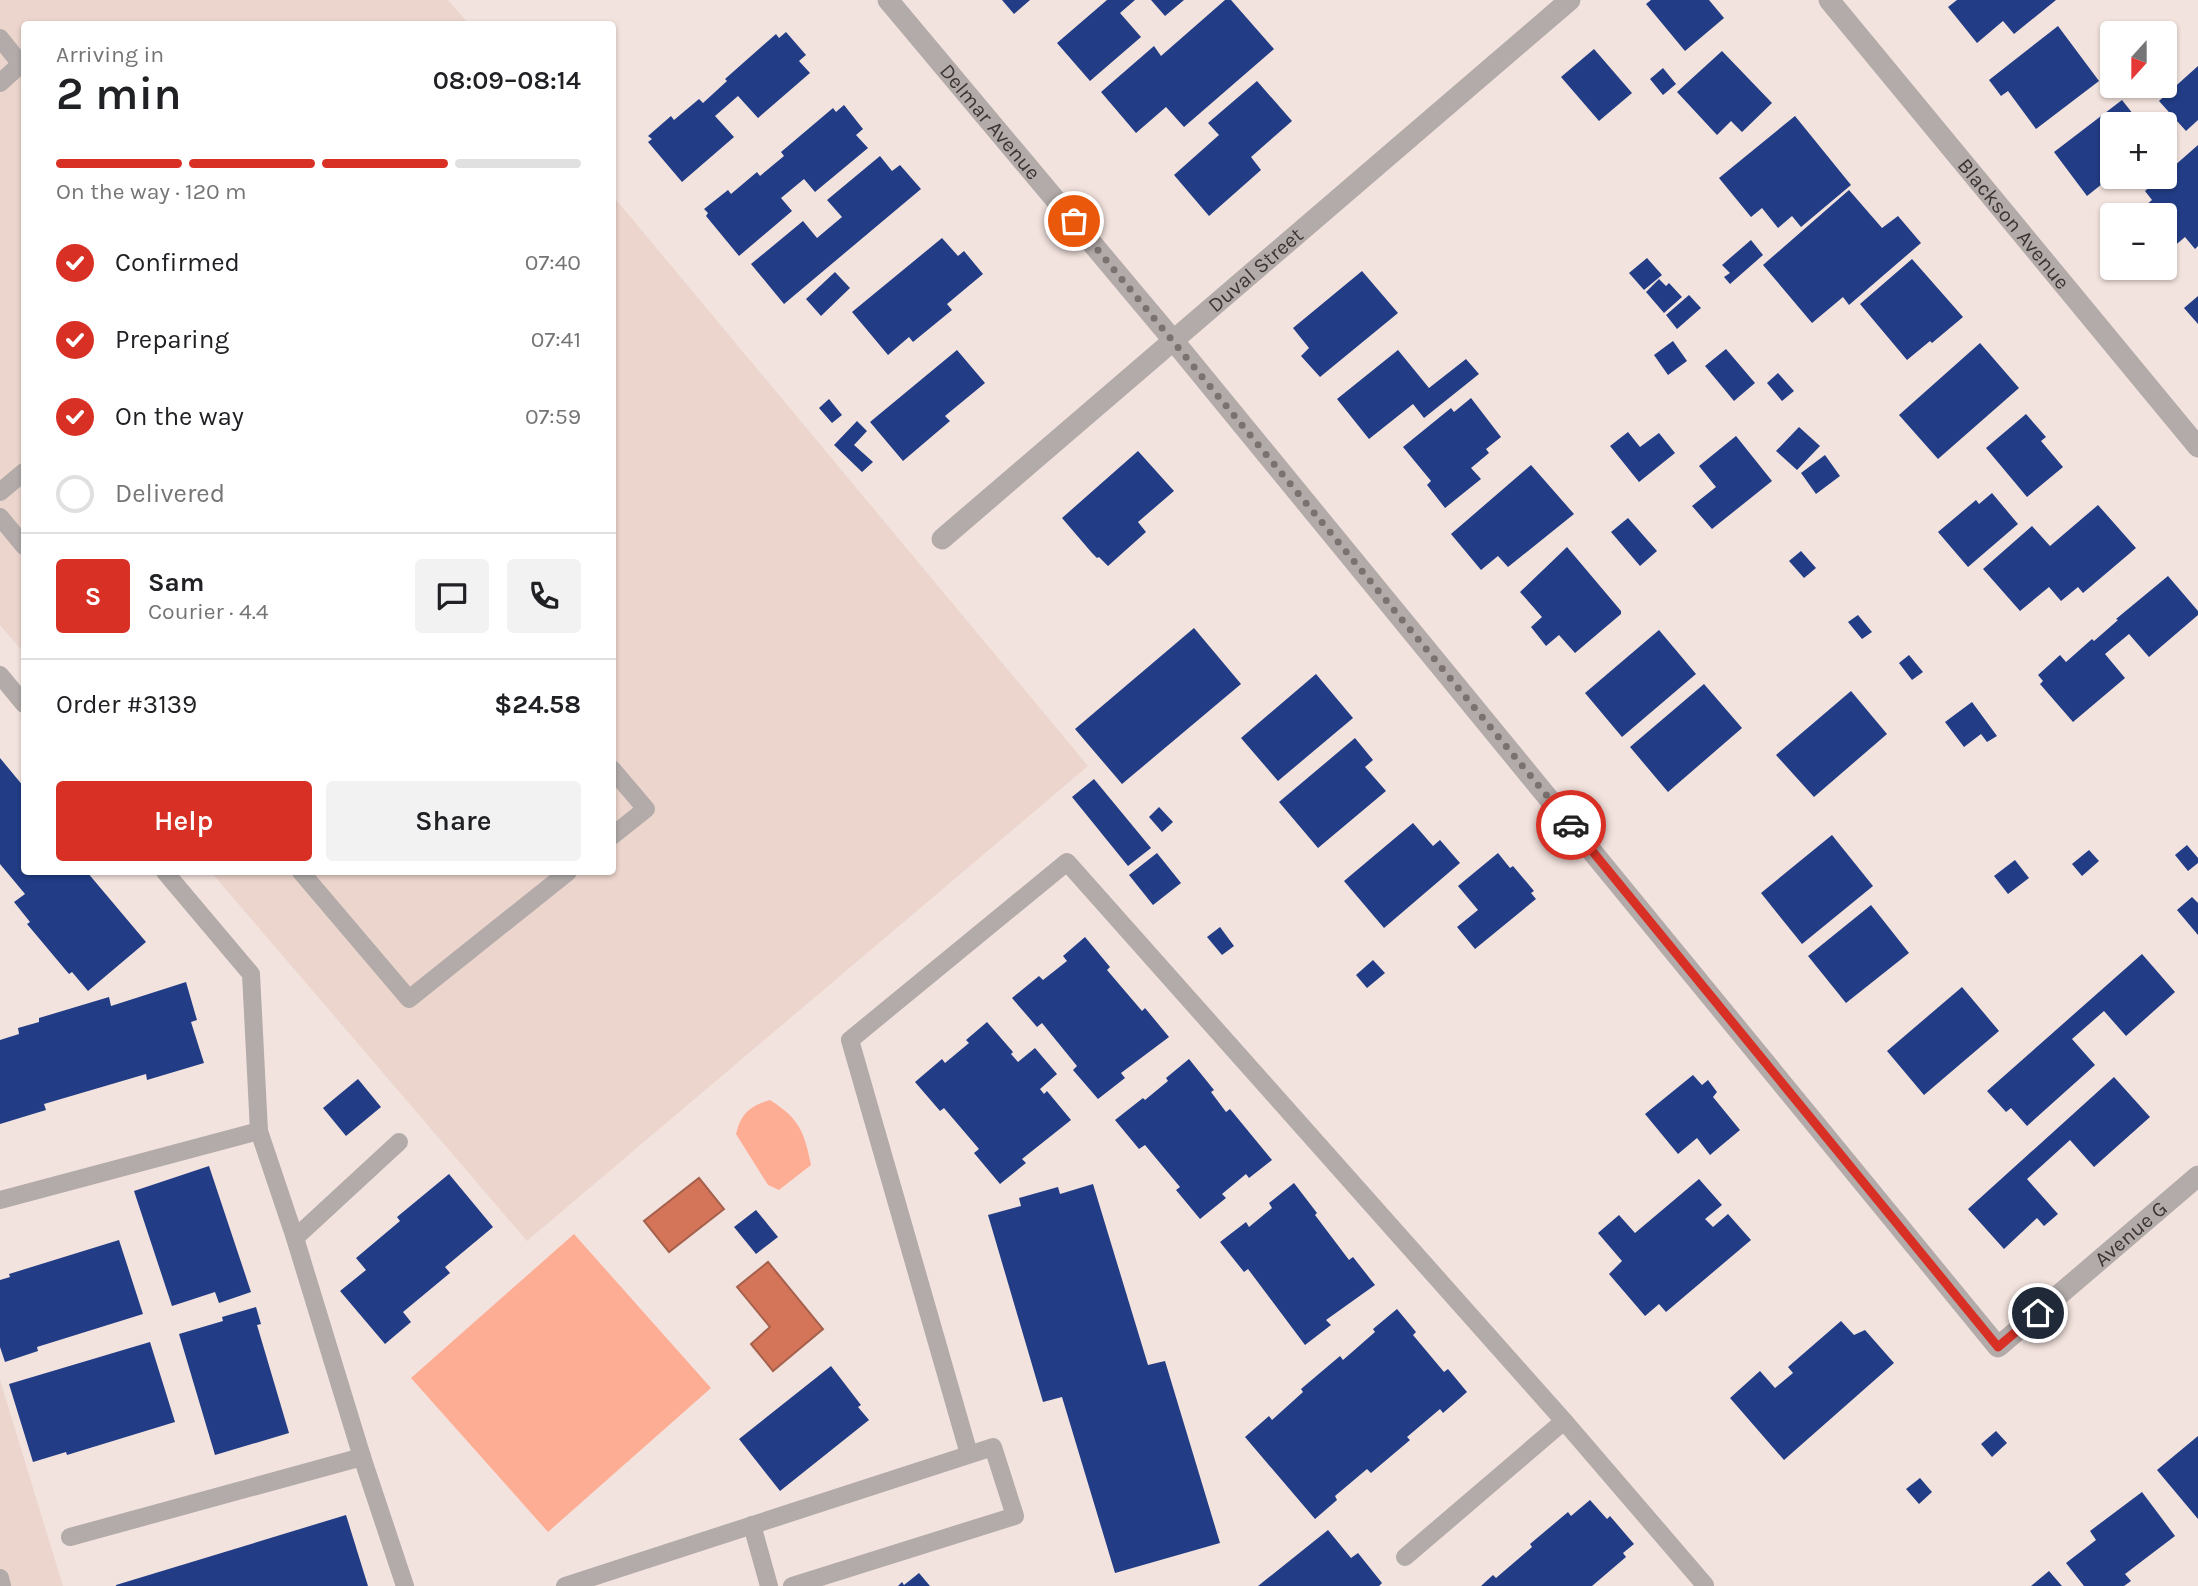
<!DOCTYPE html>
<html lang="en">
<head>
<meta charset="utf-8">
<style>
	:root { --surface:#fff; --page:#f2f2f2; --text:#202124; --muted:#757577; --line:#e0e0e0; --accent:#d93025 }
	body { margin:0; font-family:Karla,sans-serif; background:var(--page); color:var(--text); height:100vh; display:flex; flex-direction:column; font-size:26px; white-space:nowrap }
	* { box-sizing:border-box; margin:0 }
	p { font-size:23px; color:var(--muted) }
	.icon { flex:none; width:38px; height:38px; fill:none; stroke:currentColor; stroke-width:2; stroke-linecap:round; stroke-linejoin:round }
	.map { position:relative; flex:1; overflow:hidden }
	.drawer { position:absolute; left:21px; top:21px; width:595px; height:854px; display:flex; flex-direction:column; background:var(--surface); border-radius:7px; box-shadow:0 2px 5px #0004 }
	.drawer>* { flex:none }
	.needle { width:46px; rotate:201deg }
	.controls { position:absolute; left:2100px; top:21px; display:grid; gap:14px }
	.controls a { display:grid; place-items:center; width:77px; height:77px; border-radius:7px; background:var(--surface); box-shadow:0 2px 5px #0004; font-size:35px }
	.pin { position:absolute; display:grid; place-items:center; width:60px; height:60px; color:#fff; margin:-30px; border:4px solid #fff; border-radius:50%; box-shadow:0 2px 7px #0007 }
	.courier { position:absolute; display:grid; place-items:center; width:70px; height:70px; margin:-35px; border:5px solid #d93025; border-radius:50%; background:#fff; color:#222; box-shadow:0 2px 9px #0007 }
	.overview em { font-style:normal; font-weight:600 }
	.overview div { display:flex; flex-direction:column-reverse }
	.overview { display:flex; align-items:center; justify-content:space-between; height:119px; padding:0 35px }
	h1 { font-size:46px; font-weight:600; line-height:52px }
	.bar { display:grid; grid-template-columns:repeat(4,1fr); gap:10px 7px; align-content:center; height:84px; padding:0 35px }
	.bar i { height:9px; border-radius:5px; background:var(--line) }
	.bar .active { background:var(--accent) }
	.bar p { grid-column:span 4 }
	.line { display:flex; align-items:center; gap:18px; padding:0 35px; border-top:2px solid var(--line) }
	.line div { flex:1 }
	.round { display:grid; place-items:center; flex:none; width:74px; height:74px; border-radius:7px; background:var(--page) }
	ol { padding:0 35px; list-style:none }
	li { display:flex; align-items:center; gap:21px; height:77px }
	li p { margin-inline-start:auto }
	li .icon { padding:7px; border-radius:50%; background:var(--accent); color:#fff; stroke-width:4 }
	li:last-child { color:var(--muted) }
	li i { width:38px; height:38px; border:4px solid var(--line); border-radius:50% }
	.action { display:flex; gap:14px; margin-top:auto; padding:14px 35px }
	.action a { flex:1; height:80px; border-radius:7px; background:var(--accent); color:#fff; font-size:28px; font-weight:600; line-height:80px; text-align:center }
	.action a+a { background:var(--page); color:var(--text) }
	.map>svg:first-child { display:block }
	.built { fill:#ecd5cd }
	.green { fill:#fead95 }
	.water { fill:#d47458; stroke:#a6614d; stroke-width:2 }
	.building { fill:#223d86 }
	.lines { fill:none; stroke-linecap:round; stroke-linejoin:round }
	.lane { stroke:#b2aba9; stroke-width:18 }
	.street { stroke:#b2aba9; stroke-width:21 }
	.done { stroke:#7b726f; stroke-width:7; stroke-dasharray:0 12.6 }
	.route { stroke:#d93025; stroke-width:9 }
	.labels { text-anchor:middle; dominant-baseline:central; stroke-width:7; stroke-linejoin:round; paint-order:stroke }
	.street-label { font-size:21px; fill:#3b3533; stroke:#f3e3de }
</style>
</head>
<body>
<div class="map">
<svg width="2198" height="1586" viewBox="0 0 2198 1586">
	<rect width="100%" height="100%" fill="#f3e3de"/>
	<!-- built -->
	<g class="built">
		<polygon points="0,0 448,0 469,24 24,24 24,653 0,625"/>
		<polygon points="613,196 1088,766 527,1241 211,872 612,872"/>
		<polygon points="0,1380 63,1586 0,1586"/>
	</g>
	<!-- green -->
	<g class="green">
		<path d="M770 1100C800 1119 804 1132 811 1165L779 1190 768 1185 736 1134C741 1113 750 1106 770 1100Z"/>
		<polygon points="574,1234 711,1388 548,1532 411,1378"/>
	</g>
	<!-- water -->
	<g class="water">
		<polygon points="699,1178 724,1209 669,1252 644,1221"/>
		<polygon points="768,1262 823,1329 773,1371 751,1344 770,1327 737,1287"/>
	</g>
	<!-- building -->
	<g class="building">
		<polygon points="1002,0 1030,0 1014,14"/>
		<polygon points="1107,0 1135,0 1120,13 1141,37 1090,81 1057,43"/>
		<polygon points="1151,0 1184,0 1165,16"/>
		<polygon points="1225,0 1231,0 1274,49 1184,127 1166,107 1136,133 1101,92 1154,46 1161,56"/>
		<polygon points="1651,0 1709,0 1724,18 1685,51 1646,4"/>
		<polygon points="1957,0 2056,0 2014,34 2003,21 1977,43 1948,7"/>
		<polygon points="2058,26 2099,81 2036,129 2008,91 2001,96 1989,80"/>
		<polygon points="786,32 806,55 799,61 810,73 758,118 738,96 715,116 734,137 682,182 648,142 652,139 648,136 671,116 674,120 699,99 703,103 727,81 725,79 776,34 779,38"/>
		<polygon points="1594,49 1632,93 1599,121 1561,77"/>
		<polygon points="1722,51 1772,103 1742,132 1731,121 1717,135 1677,92"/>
		<polygon points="2198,66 2198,120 2186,131 2159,101"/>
		<polygon points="1663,68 1676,84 1663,95 1650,79"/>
		<polygon points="1257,81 1292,121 1251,157 1261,170 1209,216 1174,175 1219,135 1208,123"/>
		<polygon points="2122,100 2141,124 2112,124 2112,176 2087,196 2054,152"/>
		<polygon points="844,105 863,129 856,135 868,148 815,192 804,179 781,198 792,211 739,256 706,216 708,213 704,209 728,190 731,194 757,172 760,176 784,156 781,152 833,108 836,112"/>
		<polygon points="1795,116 1851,185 1801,227 1792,216 1778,228 1762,208 1751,217 1719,178"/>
		<polygon points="2198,145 2198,246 2195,249 2185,237 2165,254 2165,215 2134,215 2152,200 2145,191 2161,177 2165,177 2165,174"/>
		<polygon points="880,156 892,171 900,165 921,189 784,304 751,264 803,221 817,238 842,217 827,200"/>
		<polygon points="1849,190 1882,228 1898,216 1921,243 1849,305 1843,297 1812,323 1763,265"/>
		<polygon points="942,238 958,256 964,251 983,274 947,304 952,310 913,342 909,337 888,355 852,312"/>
		<polygon points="1751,240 1763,255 1730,284 1724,277 1730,273 1722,265"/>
		<polygon points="1647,258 1662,275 1644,290 1629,273"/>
		<polygon points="1912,259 1963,317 1932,343 1930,341 1907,360 1860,304"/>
		<polygon points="1362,271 1398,313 1320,377 1301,356 1309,348 1293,328"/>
		<polygon points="835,272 850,288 821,316 806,299"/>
		<polygon points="1659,279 1666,286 1669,283 1682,297 1664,313 1646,292"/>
		<polygon points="1689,295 1701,308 1677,329 1666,315"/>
		<polygon points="2198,296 2198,324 2184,308"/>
		<polygon points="1673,341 1687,361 1668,375 1654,355"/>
		<polygon points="1980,343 2019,388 1938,459 1899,415"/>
		<polygon points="1726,349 1755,383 1734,401 1705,366"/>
		<polygon points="957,350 985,383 945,416 950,421 903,461 870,422"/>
		<polygon points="1398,350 1429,388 1466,359 1479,374 1424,418 1413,404 1369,439 1337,399"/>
		<polygon points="1778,373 1794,391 1782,401 1767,383"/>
		<polygon points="1471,398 1501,437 1486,449 1489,453 1471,468 1481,479 1445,508 1427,485 1431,481 1403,447 1451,408 1454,412"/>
		<polygon points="829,399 842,415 832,423 819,408"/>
		<polygon points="2026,414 2046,437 2041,441 2063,467 2027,497 1986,448"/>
		<polygon points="857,421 867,431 854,445 873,462 862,472 834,445"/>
		<polygon points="1799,427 1820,446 1797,470 1776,451"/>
		<polygon points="1628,432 1640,447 1659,433 1675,453 1639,482 1610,446"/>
		<polygon points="1736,436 1772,481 1712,529 1692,506 1716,487 1699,466"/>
		<polygon points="1138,451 1174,491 1138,522 1146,532 1108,566 1099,557 1097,558 1092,553 1062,518"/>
		<polygon points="1825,455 1840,476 1816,494 1801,473"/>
		<polygon points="1531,465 1574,514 1508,567 1498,556 1481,570 1451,534"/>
		<polygon points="1992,493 2018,524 1968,567 1938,532 1976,500 1979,504"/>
		<polygon points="2098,505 2136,548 2083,593 2078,587 2061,601 2049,587 2020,611 1983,569 2032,526 2050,546"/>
		<polygon points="1628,518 1657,551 1640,566 1611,532"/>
		<polygon points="1567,547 1621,611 1621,614 1575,653 1559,635 1546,646 1531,627 1542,617 1520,592"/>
		<polygon points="1801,551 1816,568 1804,578 1789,561"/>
		<polygon points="2168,576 2198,611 2198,615 2149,657 2129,634 2105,654 2125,678 2073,722 2040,684 2043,681 2038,675 2060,655 2066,662 2092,639 2094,641 2118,620 2116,619"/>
		<polygon points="1858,615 1872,632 1862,639 1848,622"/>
		<polygon points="1194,628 1241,684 1122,784 1075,729"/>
		<polygon points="1659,630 1696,674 1622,737 1585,693"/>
		<polygon points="1909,655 1923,672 1912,680 1899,663"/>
		<polygon points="1316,674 1353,718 1278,781 1241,738"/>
		<polygon points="1704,684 1742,728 1668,792 1630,747"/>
		<polygon points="1851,691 1887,734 1814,797 1776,755"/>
		<polygon points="1972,702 1997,736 1987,742 1981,734 1964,747 1945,722"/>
		<polygon points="1355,738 1373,760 1365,767 1386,791 1318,848 1279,802"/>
		<polygon points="0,758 24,787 24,872 87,872 146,942 88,991 72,972 69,974 27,924 30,922 14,902 25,894 0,864"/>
		<polygon points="1094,779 1151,848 1128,866 1072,797"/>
		<polygon points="1159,807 1173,822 1162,832 1149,817"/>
		<polygon points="1413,823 1433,846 1440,840 1460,863 1384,928 1344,881"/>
		<polygon points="1832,835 1873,886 1802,944 1761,893"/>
		<polygon points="2187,845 2198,858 2198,863 2188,871 2175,855"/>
		<polygon points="2089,850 2099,861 2082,876 2072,864"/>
		<polygon points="1157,853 1181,883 1153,905 1129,875"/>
		<polygon points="1498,853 1510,868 1513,866 1534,891 1531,893 1536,899 1475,949 1457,927 1478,910 1458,886"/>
		<polygon points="2015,860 2029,878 2008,894 1994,876"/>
		<polygon points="2192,897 2198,903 2198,935 2177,910"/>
		<polygon points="1871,905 1909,953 1846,1003 1808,956"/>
		<polygon points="1220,927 1234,946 1222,955 1207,937"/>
		<polygon points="1085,937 1110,967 1107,970 1142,1011 1145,1008 1169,1037 1121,1073 1125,1078 1098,1099 1073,1070 1077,1066 1042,1023 1037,1027 1012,998 1039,976 1043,980 1067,961 1063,956"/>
		<polygon points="2142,954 2175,992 2126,1036 2104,1011 2072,1039 2095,1065 2027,1126 2011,1108 2006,1112 1987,1091"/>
		<polygon points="1373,960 1385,973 1367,988 1356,975"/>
		<polygon points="186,982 197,1020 191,1022 204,1063 147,1080 146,1074 44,1104 46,1110 0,1124 0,1040 19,1034 18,1028 39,1022 39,1018 109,997 111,1006"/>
		<polygon points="1962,987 1999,1031 1924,1095 1887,1051"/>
		<polygon points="987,1022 1013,1052 1011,1054 1018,1062 1035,1048 1057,1074 1040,1089 1044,1094 1047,1091 1071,1120 1022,1159 1026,1163 1000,1184 974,1153 979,1149 944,1108 940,1111 915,1082 942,1059 945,1063 969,1043 966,1040"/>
		<polygon points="1189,1059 1214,1090 1211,1092 1226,1112 1230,1109 1272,1160 1249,1178 1246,1174 1222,1194 1226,1198 1200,1219 1176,1190 1180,1187 1145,1145 1139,1149 1115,1120 1143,1098 1145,1100 1168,1081 1166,1078"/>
		<polygon points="1693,1075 1702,1085 1708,1080 1717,1092 1713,1097 1740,1130 1710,1155 1697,1138 1678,1154 1645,1114"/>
		<polygon points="2114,1077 2150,1117 2094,1167 2070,1140 2027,1179 2058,1214 2044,1226 2037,1218 2004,1249 1968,1209"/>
		<polygon points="358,1079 381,1107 346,1136 323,1108"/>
		<polygon points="209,1166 251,1292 219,1303 215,1292 172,1306 134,1191"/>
		<polygon points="449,1174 493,1227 445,1267 450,1273 403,1312 411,1322 385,1344 340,1291 366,1270 356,1258 400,1221 397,1217"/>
		<polygon points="1699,1179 1722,1205 1705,1219 1713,1227 1728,1214 1751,1240 1666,1312 1659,1304 1645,1316 1609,1274 1622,1261 1598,1233 1619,1215 1635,1233"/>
		<polygon points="1294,1183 1317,1213 1315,1215 1349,1260 1353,1257 1375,1285 1326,1320 1331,1325 1305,1345 1248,1269 1244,1272 1220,1242 1246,1222 1249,1227 1272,1208 1269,1203"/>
		<polygon points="1093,1184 1148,1365 1165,1361 1220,1543 1115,1573 1062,1397 1043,1402 988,1215 1021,1206 1019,1198 1058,1187 1060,1194"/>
		<polygon points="756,1210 778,1237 756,1254 734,1227"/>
		<polygon points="119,1240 143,1314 37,1347 38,1351 5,1362 0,1347 0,1280 10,1277 9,1274"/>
		<polygon points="256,1307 261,1324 257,1325 289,1433 215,1455 179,1334 223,1321 222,1317"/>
		<polygon points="1397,1309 1416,1332 1413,1335 1444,1372 1448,1369 1467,1392 1443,1413 1440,1409 1407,1437 1410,1440 1371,1473 1367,1469 1335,1496 1337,1500 1315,1519 1245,1437 1269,1416 1272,1420 1303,1392 1301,1389 1340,1356 1343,1360 1375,1332 1373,1329"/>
		<polygon points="1841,1321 1854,1335 1865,1330 1894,1363 1784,1460 1730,1398 1760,1371 1775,1388 1793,1373 1788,1367"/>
		<polygon points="150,1342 175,1422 67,1455 66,1452 33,1462 9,1384"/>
		<polygon points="831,1366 861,1405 858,1407 869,1420 780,1491 739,1439"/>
		<polygon points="1996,1431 2007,1443 1992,1457 1981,1444"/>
		<polygon points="2198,1436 2198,1519 2157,1470"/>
		<polygon points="1920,1478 1932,1492 1919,1504 1906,1489"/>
		<polygon points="2142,1492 2175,1536 2125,1574 2131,1581 2124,1586 2084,1586 2066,1563 2096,1540 2090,1531"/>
		<polygon points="1590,1500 1607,1519 1610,1516 1634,1544 1623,1553 1626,1557 1592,1586 1481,1586 1493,1575 1496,1578 1532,1547 1530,1544 1568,1512 1571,1516"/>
		<polygon points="346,1515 368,1586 116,1586 116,1585"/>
		<polygon points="1328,1530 1351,1558 1358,1553 1382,1583 1379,1586 1258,1586"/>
		<polygon points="2049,1571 2062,1586 2031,1586"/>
		<polygon points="919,1573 930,1586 898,1586 902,1582 904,1585"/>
	</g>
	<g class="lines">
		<!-- lane -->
		<g class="lane">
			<polyline points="0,38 24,68"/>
			<polyline points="0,83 21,64"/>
			<polyline points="0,492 24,472"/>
			<polyline points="0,517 24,546"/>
			<polyline points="0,675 24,704"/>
			<polyline points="612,769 646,809 612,836"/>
			<polyline points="165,872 251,974 259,1131 295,1238 362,1457 405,1586"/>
			<polyline points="301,872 409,999 568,872"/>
			<polyline points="0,1200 259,1131"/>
			<polyline points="295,1238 399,1142"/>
			<polyline points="969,1454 850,1040 1067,862 1564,1421 1705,1585 1704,1586"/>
			<polyline points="752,1525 769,1586"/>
			<polyline points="70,1537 362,1457"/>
			<polyline points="1405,1557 1564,1421"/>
			<polyline points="0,1578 2,1586"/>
			<polyline points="565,1586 993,1447 1015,1516 792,1586"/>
		</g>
		<!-- street -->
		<g class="street">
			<path id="s1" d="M888 0 1173 340 1998 1347 2198 1176"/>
			<path id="s2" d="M1829 0 2198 447"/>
			<path id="s3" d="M942 539 1570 0"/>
		</g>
	</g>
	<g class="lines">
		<!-- done -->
		<polyline class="done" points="1074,221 1571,825"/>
		<!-- route -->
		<polyline class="route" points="1571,825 1998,1347 2038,1313"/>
	</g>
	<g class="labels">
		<!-- street labels -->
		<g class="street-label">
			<text stroke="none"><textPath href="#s1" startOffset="159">Delmar Avenue</textPath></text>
			<text stroke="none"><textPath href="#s2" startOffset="290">Blackson Avenue</textPath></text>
			<text stroke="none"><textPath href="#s3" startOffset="413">Duval Street</textPath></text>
			<text stroke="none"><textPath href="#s1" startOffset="1920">Avenue G</textPath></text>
		</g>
	</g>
</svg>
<div class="controls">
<a><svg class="needle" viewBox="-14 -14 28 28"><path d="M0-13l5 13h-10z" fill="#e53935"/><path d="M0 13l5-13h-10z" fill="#757577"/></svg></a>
<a>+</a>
<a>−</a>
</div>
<div class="pin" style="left:1074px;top:221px;background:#ea580c"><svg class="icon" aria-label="bag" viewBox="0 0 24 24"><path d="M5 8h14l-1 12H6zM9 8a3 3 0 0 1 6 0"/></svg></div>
<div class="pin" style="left:2038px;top:1313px;background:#1f2937"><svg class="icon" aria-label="home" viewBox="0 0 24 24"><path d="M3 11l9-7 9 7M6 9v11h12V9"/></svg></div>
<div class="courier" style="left:1571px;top:825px"><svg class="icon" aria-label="car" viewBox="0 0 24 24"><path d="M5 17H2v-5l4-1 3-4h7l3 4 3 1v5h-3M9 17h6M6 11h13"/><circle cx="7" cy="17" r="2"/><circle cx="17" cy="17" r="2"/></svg></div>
<section class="drawer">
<div class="overview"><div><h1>2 min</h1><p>Arriving in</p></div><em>08:09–08:14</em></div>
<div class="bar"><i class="active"></i><i class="active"></i><i class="active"></i><i></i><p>On the way · 120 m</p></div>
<ol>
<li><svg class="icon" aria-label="check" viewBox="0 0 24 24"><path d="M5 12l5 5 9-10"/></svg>Confirmed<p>07:40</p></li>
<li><svg class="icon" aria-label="check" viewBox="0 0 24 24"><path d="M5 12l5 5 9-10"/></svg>Preparing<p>07:41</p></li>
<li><svg class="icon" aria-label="check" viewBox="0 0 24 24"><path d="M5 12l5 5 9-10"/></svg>On the way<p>07:59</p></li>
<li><i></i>Delivered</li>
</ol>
<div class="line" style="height:126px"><b class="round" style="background:var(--accent);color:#fff">S</b><div><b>Sam</b><p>Courier · 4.4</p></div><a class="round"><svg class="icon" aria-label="chat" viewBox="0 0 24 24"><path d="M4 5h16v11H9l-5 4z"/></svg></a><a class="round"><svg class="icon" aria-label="phone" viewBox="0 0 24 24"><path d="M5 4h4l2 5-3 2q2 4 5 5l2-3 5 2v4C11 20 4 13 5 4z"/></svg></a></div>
<div class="line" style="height:91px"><div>Order #3139</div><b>$24.58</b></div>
<div class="action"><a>Help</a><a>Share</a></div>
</section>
</div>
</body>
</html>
